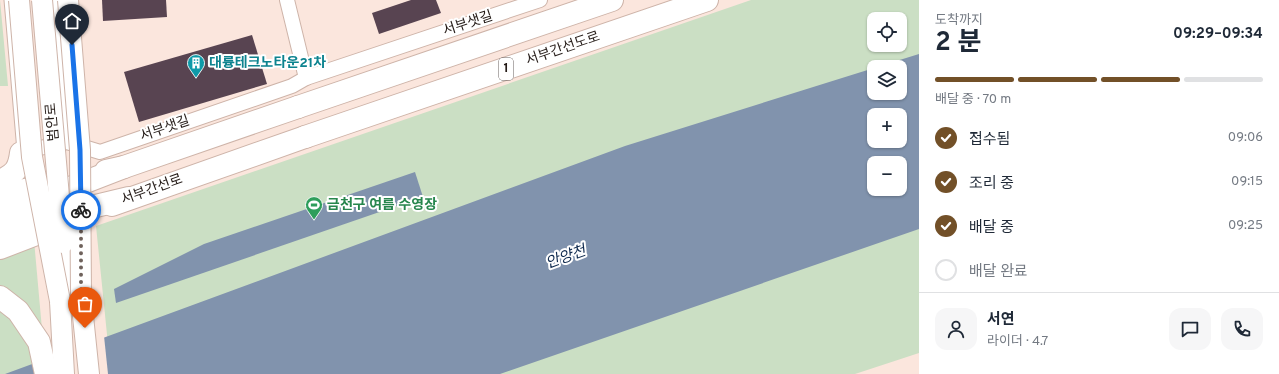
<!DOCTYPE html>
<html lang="ko">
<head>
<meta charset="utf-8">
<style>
	:root { --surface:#fff; --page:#f6f6f7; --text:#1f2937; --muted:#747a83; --line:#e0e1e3; --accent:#725028 }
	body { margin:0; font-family:Overpass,"Noto Sans KR",sans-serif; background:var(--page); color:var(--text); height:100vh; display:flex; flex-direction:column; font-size:15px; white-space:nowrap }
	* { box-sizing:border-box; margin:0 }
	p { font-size:13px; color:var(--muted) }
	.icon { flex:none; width:22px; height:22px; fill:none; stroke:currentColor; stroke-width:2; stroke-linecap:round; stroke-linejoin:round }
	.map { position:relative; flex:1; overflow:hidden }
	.panel { display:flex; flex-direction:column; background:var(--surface); width:360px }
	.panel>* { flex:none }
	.buttons { position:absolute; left:867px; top:12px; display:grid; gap:8px }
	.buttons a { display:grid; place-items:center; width:40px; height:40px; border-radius:8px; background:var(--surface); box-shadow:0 1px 3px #0004; font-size:20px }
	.pin { position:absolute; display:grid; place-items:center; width:34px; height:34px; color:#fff; margin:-41px -17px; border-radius:50% 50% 50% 0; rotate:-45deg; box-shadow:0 0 4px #0007 }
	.pin .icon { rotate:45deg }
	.courier { position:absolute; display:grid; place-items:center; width:40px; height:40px; margin:-20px; border:3px solid #1a73e8; border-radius:50%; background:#fff; color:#222; box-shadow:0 1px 5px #0007 }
	.headline em { font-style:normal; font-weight:700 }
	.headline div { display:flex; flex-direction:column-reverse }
	.headline { display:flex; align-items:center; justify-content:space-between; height:68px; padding:0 16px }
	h1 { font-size:26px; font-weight:700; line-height:30px }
	.bar { display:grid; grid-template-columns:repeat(4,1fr); gap:6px 4px; align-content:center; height:48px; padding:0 16px }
	.bar i { height:5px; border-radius:3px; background:var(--line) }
	.bar .active { background:var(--accent) }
	.bar p { grid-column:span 4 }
	.line { display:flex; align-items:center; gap:10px; padding:0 16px; border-top:1px solid var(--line) }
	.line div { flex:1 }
	.round { display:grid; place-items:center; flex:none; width:42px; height:42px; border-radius:12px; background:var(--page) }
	ol { padding:0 16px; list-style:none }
	li { display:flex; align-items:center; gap:12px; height:44px }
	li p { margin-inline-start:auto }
	li .icon { padding:4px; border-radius:50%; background:var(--accent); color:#fff; stroke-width:4 }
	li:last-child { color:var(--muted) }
	li i { width:22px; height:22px; border:2px solid var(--line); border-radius:50% }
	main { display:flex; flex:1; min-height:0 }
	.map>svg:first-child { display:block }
	.green { fill:#cbdfc4; fill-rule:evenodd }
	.water { fill:#8193ad; fill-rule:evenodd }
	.pier { fill:#fbe6dd }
	.building { fill:#584451 }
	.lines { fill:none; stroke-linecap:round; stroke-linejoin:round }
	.service-casing { stroke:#ceb4a9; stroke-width:9 }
	.minor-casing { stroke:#ceb4a9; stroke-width:16 }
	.secondary-casing { stroke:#ceb4a9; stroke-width:22 }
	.primary-casing { stroke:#ceb4a9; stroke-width:24 }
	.trunk-casing { stroke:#ceb4a9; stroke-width:24 }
	.service { stroke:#fff; stroke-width:7 }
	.minor { stroke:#fff; stroke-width:14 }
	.secondary { stroke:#fff; stroke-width:20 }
	.primary { stroke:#fff; stroke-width:22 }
	.trunk { stroke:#fff; stroke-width:22 }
	.secondary-bridge-casing { stroke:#ceb4a9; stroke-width:22; stroke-linecap:butt }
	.secondary-bridge { stroke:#fff; stroke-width:20 }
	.done { stroke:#6f625c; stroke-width:4; stroke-dasharray:0 7.2 }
	.route { stroke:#1a73e8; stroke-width:5 }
	.labels { text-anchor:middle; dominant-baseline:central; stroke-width:4; stroke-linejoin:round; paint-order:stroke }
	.shield { fill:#fff; stroke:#665f5d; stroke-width:1 }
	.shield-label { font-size:13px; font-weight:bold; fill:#241b17 }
	.street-label { font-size:14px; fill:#241b17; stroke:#fff }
	.culture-label { font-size:14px; font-weight:bold; fill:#0d838f; stroke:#fff; text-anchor:start }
	.leisure-label { font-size:14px; font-weight:bold; fill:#27864d; stroke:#fff; text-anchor:start }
	.water-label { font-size:15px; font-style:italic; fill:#0f2a4e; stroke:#fff }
</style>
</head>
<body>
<main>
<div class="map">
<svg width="919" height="374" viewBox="0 0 919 374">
	<rect width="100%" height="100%" fill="#fbe6dd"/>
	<!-- green -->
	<g class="green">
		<polygon points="0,0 8,86 0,86"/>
		<path d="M751 0H919V353L855 374H111L96 226ZM874 19H900V45H874ZM874 67H900V93H874ZM874 115H900V141H874ZM874 163H900V189H874Z"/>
		<polygon points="34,240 46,374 0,374 0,253"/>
	</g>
	<!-- water -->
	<g class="water">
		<path d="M919 54V229L500 374H5L625 146 874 68V93H900V67H877ZM874 115H900V141H874ZM874 163H900V189H874Z"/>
		<polygon points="415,172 423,197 116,303 114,289 204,244"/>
	</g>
	<!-- pier -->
	<polygon class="pier" points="104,336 108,374 35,374 33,362"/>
	<!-- building -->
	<g class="building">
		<polygon points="102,0 166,0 167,17 103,21"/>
		<polygon points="411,0 436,0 441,13 379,34 372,13"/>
		<polygon points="252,35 267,84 139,122 124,72"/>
	</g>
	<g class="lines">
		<!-- service casing -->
		<g class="service-casing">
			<g id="service">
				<polyline points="8,0 21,151"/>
				<polyline points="55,0 67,142"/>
			</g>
		</g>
		<!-- minor casing -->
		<g class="minor-casing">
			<g id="minor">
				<polyline points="287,0 306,78"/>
				<polyline points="22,152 67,142 100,152 292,86 306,78 540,0"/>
			</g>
		</g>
		<!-- secondary casing -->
		<g class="secondary-casing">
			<g id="secondary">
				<polyline points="63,243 81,297 89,374"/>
				<polyline points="61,284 60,301 64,374"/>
			</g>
		</g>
		<!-- primary casing -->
		<g class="primary-casing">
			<g id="primary">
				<polyline points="106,171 124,167 298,107"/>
				<path d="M0 181C15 174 19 169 21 153"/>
				<polyline points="0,198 25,190 57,183"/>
				<polyline points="112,205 305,137"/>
				<polyline points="0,248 65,223"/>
				<polyline points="0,297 18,311 39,342 46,374"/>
			</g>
		</g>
		<!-- trunk casing -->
		<g class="trunk-casing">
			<g id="trunk">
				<polyline points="298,107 612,0"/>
				<polyline points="305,137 707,0"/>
				<polyline points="0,215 124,167"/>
				<polyline points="0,231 25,223 129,198"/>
			</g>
		</g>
		<!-- service -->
		<use href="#service" class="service"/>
		<!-- minor -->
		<use href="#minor" class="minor"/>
		<!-- secondary -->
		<use href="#secondary" class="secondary"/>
		<!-- primary -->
		<use href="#primary" class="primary"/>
		<!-- trunk -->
		<use href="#trunk" class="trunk"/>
		<!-- secondary-bridge casing -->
		<g class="secondary-bridge-casing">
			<g id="secondary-bridge">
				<polyline points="19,0 32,157 60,301"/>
				<polyline points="42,0 63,243"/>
				<polyline points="68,0 80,150 81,297"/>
			</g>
		</g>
		<!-- secondary-bridge -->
		<use href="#secondary-bridge" class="secondary-bridge"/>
	</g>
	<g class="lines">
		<!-- done -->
		<polyline class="done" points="81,210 81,297 85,328"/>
		<!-- route -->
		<polyline class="route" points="72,45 80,150 81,210"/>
	</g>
	<!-- icons -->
	<defs>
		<g id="building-pin" transform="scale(0.9)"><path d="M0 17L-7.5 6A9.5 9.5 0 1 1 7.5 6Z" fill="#0f9aa8" stroke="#fff"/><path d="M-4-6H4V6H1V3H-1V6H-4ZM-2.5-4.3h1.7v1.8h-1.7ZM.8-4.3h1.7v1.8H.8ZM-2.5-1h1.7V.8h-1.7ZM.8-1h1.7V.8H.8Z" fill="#fff"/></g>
		<g id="stadium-pin" transform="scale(0.9)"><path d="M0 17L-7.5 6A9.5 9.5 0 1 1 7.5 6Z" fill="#2e9e5b" stroke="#fff"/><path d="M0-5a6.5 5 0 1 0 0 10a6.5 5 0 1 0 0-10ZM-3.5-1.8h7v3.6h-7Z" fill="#fff"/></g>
	</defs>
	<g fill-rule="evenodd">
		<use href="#building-pin" x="196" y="63"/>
		<use href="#stadium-pin" x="314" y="205"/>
	</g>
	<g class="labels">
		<!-- shield labels -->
		<rect class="shield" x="499" y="58" width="14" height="22" rx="3"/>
		<g class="shield-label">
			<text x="506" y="69">1</text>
		</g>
		<!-- street labels -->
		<g class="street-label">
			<text transform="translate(468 24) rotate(-18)">서부샛길</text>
			<text transform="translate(563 49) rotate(-19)">서부간선도로</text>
			<text transform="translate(53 122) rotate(-95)">범안로</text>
			<text transform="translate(165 129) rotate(-19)">서부샛길</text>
			<text transform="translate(152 190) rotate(-20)">서부간선로</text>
		</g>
		<!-- culture labels -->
		<g class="culture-label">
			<text x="209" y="63">대륭테크노타운21차</text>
		</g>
		<!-- leisure labels -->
		<g class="leisure-label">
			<text x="327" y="205">금천구 여름 수영장</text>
		</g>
		<!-- water labels -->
		<g class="water-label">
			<text transform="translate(566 258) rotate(-20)">안양천</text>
		</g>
	</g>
</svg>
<div class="buttons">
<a><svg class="icon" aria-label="locate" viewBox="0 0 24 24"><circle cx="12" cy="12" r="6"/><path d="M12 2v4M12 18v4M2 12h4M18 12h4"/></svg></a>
<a><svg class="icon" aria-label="layers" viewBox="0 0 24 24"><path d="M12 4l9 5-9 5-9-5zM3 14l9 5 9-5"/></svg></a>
<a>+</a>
<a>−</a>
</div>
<div class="pin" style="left:85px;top:328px;background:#ea580c"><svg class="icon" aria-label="bag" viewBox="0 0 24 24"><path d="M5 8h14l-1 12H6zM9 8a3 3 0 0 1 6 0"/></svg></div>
<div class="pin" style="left:72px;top:45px;background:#1f2937"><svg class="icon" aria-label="home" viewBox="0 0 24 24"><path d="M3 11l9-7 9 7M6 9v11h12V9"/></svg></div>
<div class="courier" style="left:81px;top:210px"><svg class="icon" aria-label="bike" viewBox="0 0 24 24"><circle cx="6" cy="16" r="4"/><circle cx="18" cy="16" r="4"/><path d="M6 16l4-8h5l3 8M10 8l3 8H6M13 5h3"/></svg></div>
</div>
<section class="panel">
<div class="headline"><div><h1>2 분</h1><p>도착까지</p></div><em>09:29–09:34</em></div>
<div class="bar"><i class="active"></i><i class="active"></i><i class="active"></i><i></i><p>배달 중 · 70 m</p></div>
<ol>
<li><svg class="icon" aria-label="check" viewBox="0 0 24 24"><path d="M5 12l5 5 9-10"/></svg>접수됨<p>09:06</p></li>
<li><svg class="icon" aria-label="check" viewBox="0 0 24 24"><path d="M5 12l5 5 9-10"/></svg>조리 중<p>09:15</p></li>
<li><svg class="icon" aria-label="check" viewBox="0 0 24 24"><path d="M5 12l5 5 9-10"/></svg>배달 중<p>09:25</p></li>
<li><i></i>배달 완료</li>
</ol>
<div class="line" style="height:72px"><a class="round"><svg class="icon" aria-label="person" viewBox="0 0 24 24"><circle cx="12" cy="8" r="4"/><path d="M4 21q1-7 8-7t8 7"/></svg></a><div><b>서연</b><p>라이더 · 4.7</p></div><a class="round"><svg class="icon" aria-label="chat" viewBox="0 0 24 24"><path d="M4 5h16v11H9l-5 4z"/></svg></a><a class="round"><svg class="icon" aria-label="phone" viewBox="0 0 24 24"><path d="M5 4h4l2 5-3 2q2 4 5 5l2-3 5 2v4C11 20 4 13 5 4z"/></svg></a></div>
</section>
</main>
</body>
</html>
